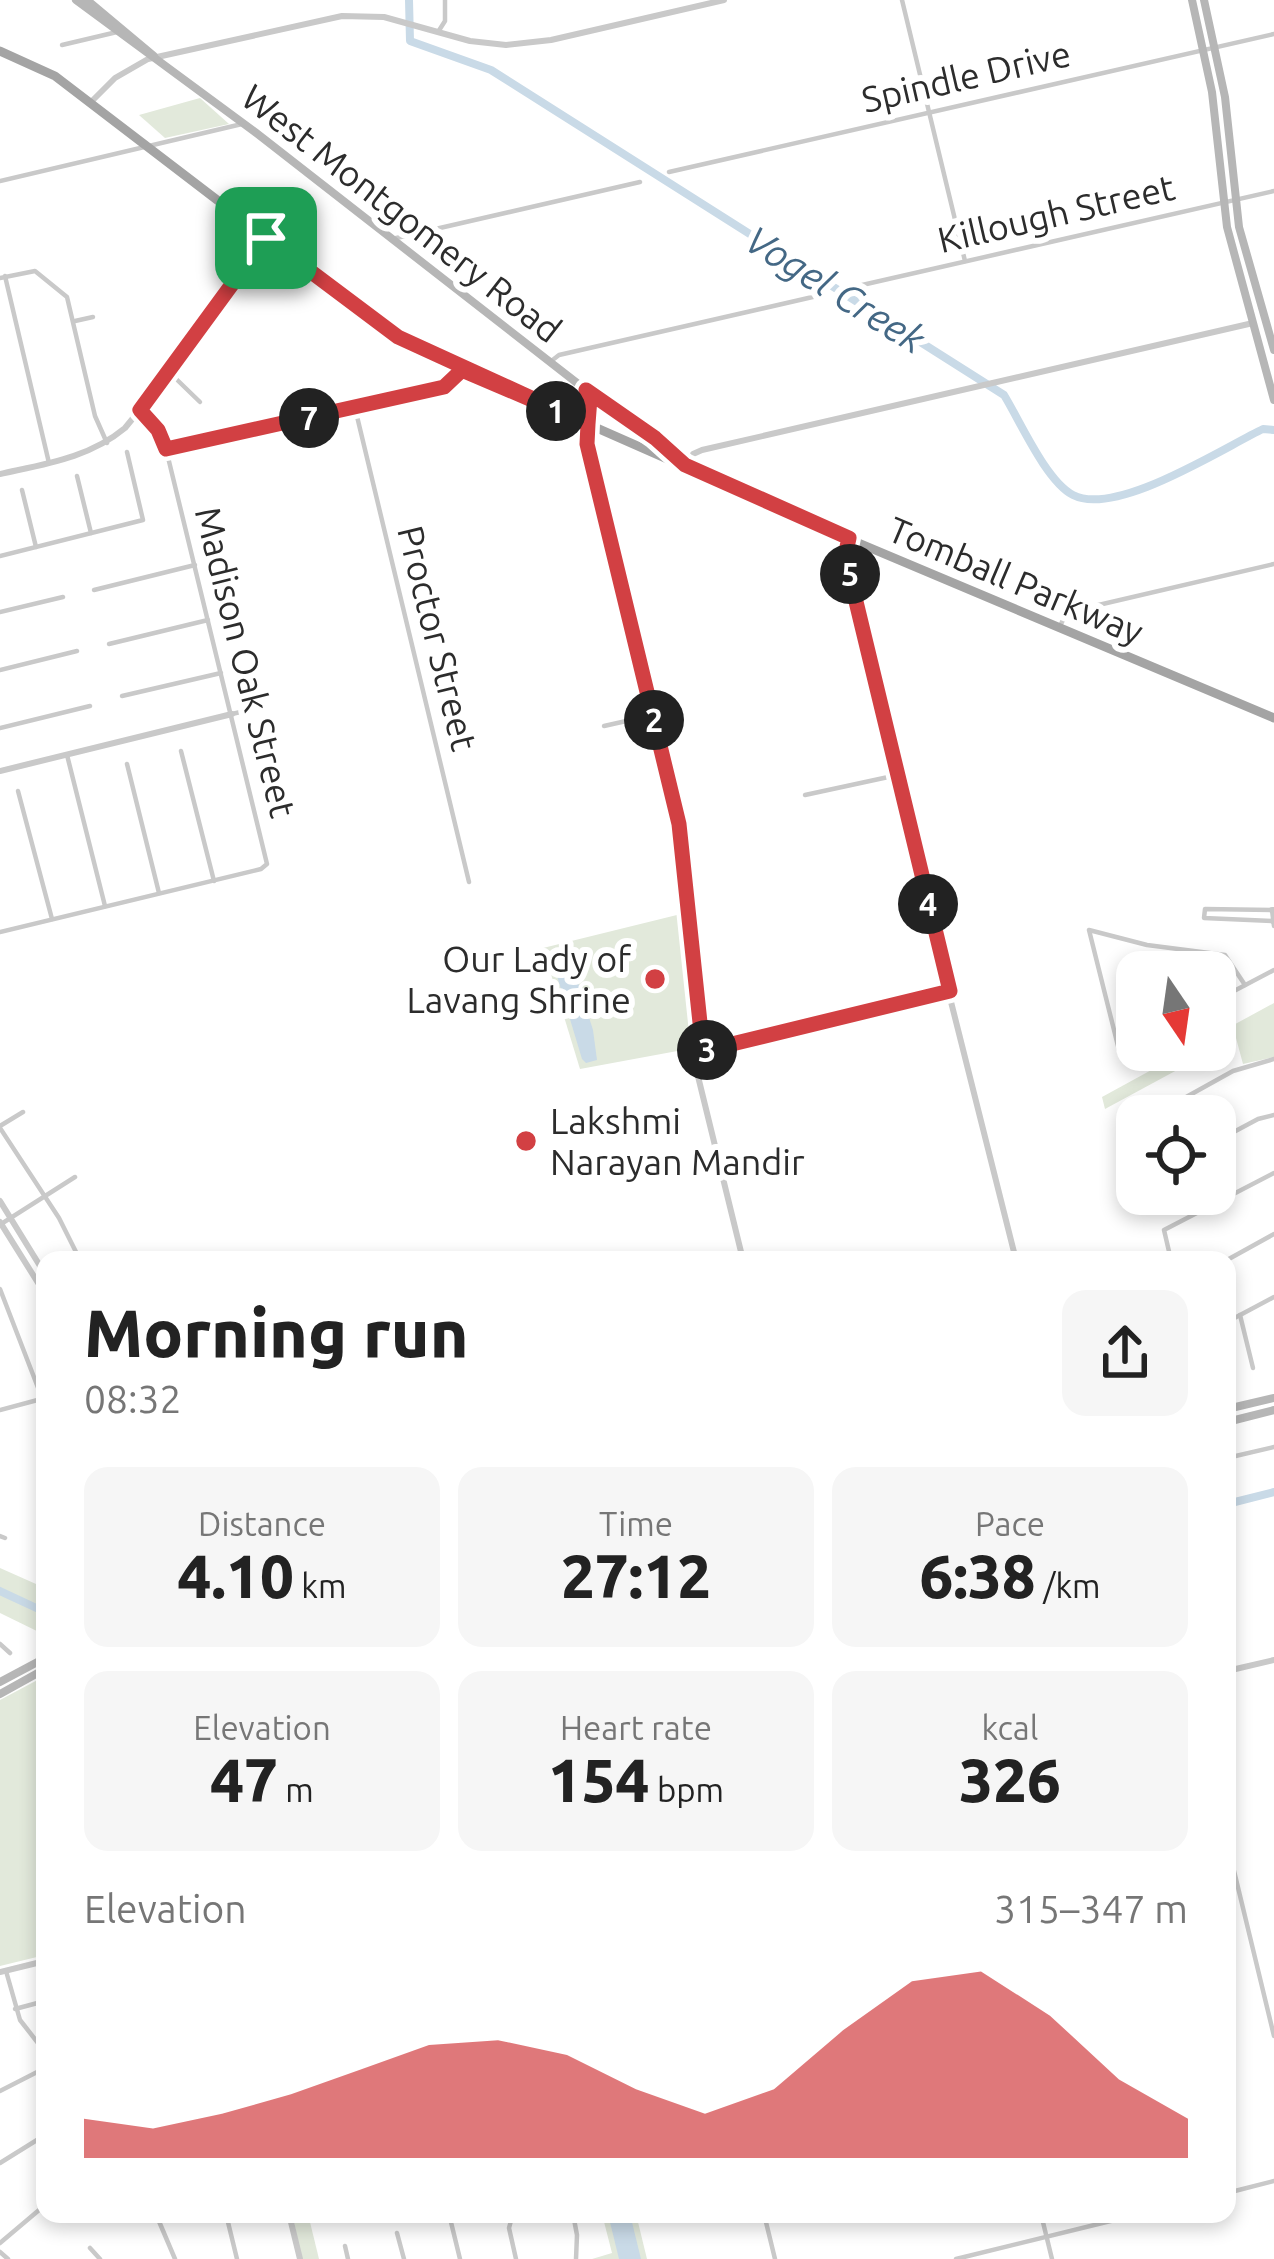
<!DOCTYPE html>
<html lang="en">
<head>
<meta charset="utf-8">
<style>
	:root { --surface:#fff; --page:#f6f6f6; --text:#222; --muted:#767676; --accent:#d24043 }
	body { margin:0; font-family:Ubuntu,sans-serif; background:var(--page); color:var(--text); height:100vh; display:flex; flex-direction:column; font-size:45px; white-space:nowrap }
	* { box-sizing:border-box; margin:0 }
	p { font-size:39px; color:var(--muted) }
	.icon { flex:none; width:66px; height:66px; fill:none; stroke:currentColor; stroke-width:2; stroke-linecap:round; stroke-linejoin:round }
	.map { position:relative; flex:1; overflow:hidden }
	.sheet { position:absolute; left:36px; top:1251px; width:1200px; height:972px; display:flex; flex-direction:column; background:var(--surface); border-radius:24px; box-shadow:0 6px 18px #0003 }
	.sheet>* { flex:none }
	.needle { width:78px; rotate:167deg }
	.tools { position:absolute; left:1116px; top:951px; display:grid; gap:24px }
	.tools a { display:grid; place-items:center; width:120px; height:120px; border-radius:24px; background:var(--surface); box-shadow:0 6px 18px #0003; font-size:60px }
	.pin { position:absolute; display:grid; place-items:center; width:102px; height:102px; color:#fff; margin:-51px; border-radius:24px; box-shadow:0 6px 18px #0006 }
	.km { position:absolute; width:60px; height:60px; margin:-30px; border-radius:50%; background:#222; color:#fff; font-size:33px; line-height:60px; text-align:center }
	.round { display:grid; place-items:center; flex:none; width:126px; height:126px; border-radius:24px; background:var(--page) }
	.headline { display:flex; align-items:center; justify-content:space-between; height:204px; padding:0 48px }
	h1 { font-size:66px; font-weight:800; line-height:90px }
	.metrics { display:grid; grid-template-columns:repeat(3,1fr); gap:18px; height:204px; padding:12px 48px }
	.metrics div { display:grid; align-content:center; border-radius:24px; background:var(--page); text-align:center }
	.metrics b { font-size:60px; font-weight:800 }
	.metrics small { font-size:33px; font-weight:400 }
	.metrics p { font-size:33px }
	.chart { height:336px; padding:24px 48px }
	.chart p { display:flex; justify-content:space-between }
	.chart svg { width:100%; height:216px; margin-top:12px; fill:var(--accent); opacity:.7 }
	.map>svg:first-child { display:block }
</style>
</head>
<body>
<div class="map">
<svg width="1274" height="2259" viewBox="0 0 1274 2259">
	<rect width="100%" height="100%" fill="#fff"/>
	<!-- green -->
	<g fill="#e2e9db">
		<polygon points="200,98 229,124 165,138 139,115"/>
		<polygon points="685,913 699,1047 580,1069 543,948"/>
		<polygon points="1274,1003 1274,1057 1243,1064 1236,1038 1215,1049 1215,1035"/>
		<polygon points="1188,1050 1214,1050 1105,1109 1102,1097"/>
		<polygon points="0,1568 45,1588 45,1635 0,1613"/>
		<polygon points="45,1676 45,1955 0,1966 0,1700"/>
		<polygon points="292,2214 308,2214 319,2259 302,2259"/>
		<polygon points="602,2214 636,2214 647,2259 592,2259 612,2253"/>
	</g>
	<!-- water -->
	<g fill="#c9dae7">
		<polygon points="567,948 593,1030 597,1060 586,1063 582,1059 551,956 554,949"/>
		<polygon points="608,2214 630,2214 641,2259 619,2259"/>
	</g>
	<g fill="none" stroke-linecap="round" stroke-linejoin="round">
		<!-- river -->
		<g stroke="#c9dae7" stroke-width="8">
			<path d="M409,0L410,41L491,70L1004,395C1020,421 1046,481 1073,495C1116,517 1221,449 1263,429L1274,430"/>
			<polyline points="1227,1504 1274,1492"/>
			<polyline points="0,1591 45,1612"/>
		</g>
		<!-- minor -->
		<g stroke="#c9c9c9" stroke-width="4.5">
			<polyline points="902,0 965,261"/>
			<polyline points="438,32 445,21 445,0"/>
			<polyline points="62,45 117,32"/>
			<polyline points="669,172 1274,34"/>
			<polyline points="0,181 242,124"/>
			<polyline points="392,239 640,182"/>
			<polyline points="5,276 49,463"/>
			<polyline points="0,278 35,271 67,297 95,416 107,443"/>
			<polyline points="849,288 1274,191"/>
			<polyline points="75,321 93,317"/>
			<polyline points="550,362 559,355 817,296"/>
			<polyline points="170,373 200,402"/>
			<polyline points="355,408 469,882"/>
			<polyline points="166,449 444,387 462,370"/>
			<polyline points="77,476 91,533"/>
			<polyline points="22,490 36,547"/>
			<polyline points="0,556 143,520 127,452"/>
			<polyline points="94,590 195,565"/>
			<polyline points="0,612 63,597"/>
			<polyline points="1059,628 1065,616 1077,610 1274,564"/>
			<polyline points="109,644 208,620"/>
			<polyline points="0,670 77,651"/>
			<polyline points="122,696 221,673"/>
			<polyline points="232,714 261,707"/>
			<polyline points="604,726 653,715"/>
			<polyline points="0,728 90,706"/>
			<polyline points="181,751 214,881"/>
			<polyline points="67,755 105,906"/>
			<polyline points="127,764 159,893"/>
			<polyline points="18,791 52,919"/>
			<polyline points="805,795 893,776"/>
			<polyline points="1272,921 1204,918 1205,909 1272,910 1274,926"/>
			<polyline points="0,932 261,869 267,864 166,449 158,429 140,411"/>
			<polyline points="1215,1001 1274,970"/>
			<polyline points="1137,1044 1120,1054 1089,930 1147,945 1225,955 1245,985"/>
			<polyline points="1152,1116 1233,1071 1274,1059"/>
			<polyline points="0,1126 23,1112"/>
			<polyline points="0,1128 59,1218 80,1260"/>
			<polyline points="1215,1142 1258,1119 1274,1115"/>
			<polyline points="1,1224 75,1177"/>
			<polyline points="1171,1260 1164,1230 1274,1173"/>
			<polyline points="1227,1260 1274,1234"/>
			<polyline points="0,1289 42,1398"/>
			<polyline points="1240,1315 1253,1368"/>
			<polyline points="1227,1322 1274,1297"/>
			<polyline points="0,1410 45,1398"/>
			<polyline points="1227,1458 1274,1447"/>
			<polyline points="0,1536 5,1538"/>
			<polyline points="0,1644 10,1653"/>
			<polyline points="1227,1842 1274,2036"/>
			<polyline points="6,1971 20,2020 45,2052"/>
			<polyline points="15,2009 45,2001"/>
			<polyline points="0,2091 45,2068"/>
			<polyline points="0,2163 45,2135"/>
			<polyline points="1227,2193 1274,2181"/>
			<polyline points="226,2214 237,2259"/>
			<polyline points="449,2214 460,2259"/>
			<polyline points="573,2214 577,2235 576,2259"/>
			<polyline points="764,2214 775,2259"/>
			<polyline points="1041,2214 1052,2259"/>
			<polyline points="158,2219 175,2259"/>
			<polyline points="397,2233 404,2259"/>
			<polyline points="0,2243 45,2205"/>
			<polyline points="345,2246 348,2259"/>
			<polyline points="90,2248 100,2259"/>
			<polyline points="0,2252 8,2259"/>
			<polyline points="516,2259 509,2228 512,2217 523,2214"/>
			<polyline points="956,2259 1131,2216"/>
		</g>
		<!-- tertiary -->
		<g stroke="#c9c9c9" stroke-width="6">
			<polyline points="91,102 115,78 148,59 342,16 384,17 470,41 506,45 551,40 724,0"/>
			<polyline points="202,327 267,238"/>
			<polyline points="588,425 589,449 679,824 703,1051"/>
			<polyline points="688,467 693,454 702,450 1253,323"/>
			<path d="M0,474C45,464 89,458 125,428L275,244"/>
			<polyline points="849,539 845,556 906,823 1016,1260"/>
			<polyline points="0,771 232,714"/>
			<polyline points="1272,910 1274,910"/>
			<polyline points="1273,921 1274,921"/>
			<polyline points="703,1051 949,991"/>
			<polyline points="703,1051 694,1060 743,1260"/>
			<polyline points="0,1201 45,1274"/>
			<polyline points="0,1222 45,1294"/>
			<polyline points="1227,1671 1274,1660"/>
			<polyline points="0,1972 45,1961"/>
			<polyline points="289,2214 300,2259"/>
		</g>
		<!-- secondary -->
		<g stroke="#b6b6b6" stroke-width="8">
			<polyline points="76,0 255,132 586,390 590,398 588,425"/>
			<polyline points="87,0 154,56"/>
			<polyline points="1192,0 1212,92 1227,227 1274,400"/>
			<polyline points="1204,0 1225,97 1239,227 1274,350"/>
			<polyline points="1227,1409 1274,1398"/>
			<polyline points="1227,1422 1274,1410"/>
			<polyline points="0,1682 45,1658"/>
			<polyline points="0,1694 45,1669"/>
		</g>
		<!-- primary -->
		<g stroke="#a4a4a4" stroke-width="9">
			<polyline points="0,51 55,76 353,304 422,351 849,539 1274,718"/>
			<polyline points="586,390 677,458"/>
		</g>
	</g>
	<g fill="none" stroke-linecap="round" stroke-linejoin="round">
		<!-- route casing -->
		<g stroke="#fff" stroke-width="24">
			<polyline id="route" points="266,238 398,337 588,424 587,444 679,824 703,1051 950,991 845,556 849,538 685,465 655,438 586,390 590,398 588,424 462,370 444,387 166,449 158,430 140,410 266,238"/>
		</g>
		<!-- route -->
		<use href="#route" stroke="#d24043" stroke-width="15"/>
	</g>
	<!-- markers -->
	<g fill="#d24043" stroke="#fff" stroke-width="4.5">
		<circle cx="655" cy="979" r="12"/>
		<circle cx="526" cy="1141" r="12"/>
	</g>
	<g text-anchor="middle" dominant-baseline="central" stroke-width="12" stroke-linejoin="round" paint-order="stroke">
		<!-- street labels -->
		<g font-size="36" fill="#2c2c2c" stroke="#fff">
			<text transform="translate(966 76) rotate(-13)">Spindle Drive</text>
			<text transform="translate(402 213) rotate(38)">West Montgomery Road</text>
			<text transform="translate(1056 213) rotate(-13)">Killough Street</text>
			<text transform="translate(1016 580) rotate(23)">Tomball Parkway</text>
			<text transform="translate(438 638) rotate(76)">Proctor Street</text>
			<text transform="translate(246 662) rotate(76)">Madison Oak Street</text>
		</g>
		<!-- poi labels -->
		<g font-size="36" fill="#2c2c2c" stroke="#fff" text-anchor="end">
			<text x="631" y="958">Our Lady of<tspan x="631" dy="41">Lavang Shrine</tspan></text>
			<text x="550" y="1120" text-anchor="start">Lakshmi<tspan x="550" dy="41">Narayan Mandir</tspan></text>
		</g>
		<!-- water labels -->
		<g font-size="39" font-style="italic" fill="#446885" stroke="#fff">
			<text transform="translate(836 289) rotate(32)">Vogel Creek</text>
		</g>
	</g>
</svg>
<div class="tools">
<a><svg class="needle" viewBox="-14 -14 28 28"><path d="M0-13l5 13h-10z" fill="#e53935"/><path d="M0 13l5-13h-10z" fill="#767676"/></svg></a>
<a><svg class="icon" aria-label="locate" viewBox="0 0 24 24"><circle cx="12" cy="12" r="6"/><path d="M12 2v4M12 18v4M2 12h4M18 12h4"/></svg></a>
</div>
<div class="pin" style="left:266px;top:238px;background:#1e9e55"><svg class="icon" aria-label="arrive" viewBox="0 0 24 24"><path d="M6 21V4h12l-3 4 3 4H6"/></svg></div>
<b class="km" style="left:556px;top:411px">1</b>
<b class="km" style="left:654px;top:720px">2</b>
<b class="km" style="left:707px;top:1050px">3</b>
<b class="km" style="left:928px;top:904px">4</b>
<b class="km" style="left:850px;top:574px">5</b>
<b class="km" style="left:309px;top:418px">7</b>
<section class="sheet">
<div class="headline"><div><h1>Morning run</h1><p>08:32</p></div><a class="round"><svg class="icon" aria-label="share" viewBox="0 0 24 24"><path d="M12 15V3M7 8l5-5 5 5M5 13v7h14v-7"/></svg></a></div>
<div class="metrics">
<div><p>Distance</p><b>4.10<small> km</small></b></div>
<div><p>Time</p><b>27:12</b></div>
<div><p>Pace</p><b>6:38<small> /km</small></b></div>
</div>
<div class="metrics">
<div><p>Elevation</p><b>47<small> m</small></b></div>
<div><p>Heart rate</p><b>154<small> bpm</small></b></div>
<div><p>kcal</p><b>326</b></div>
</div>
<div class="chart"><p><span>Elevation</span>315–347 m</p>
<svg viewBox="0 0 160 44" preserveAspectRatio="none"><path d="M0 44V36L10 38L20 35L30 31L40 26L50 21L60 20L70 23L80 30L90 35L100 30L110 18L120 8L130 6L140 15L150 28L160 36V44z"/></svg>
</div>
</section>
</div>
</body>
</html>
